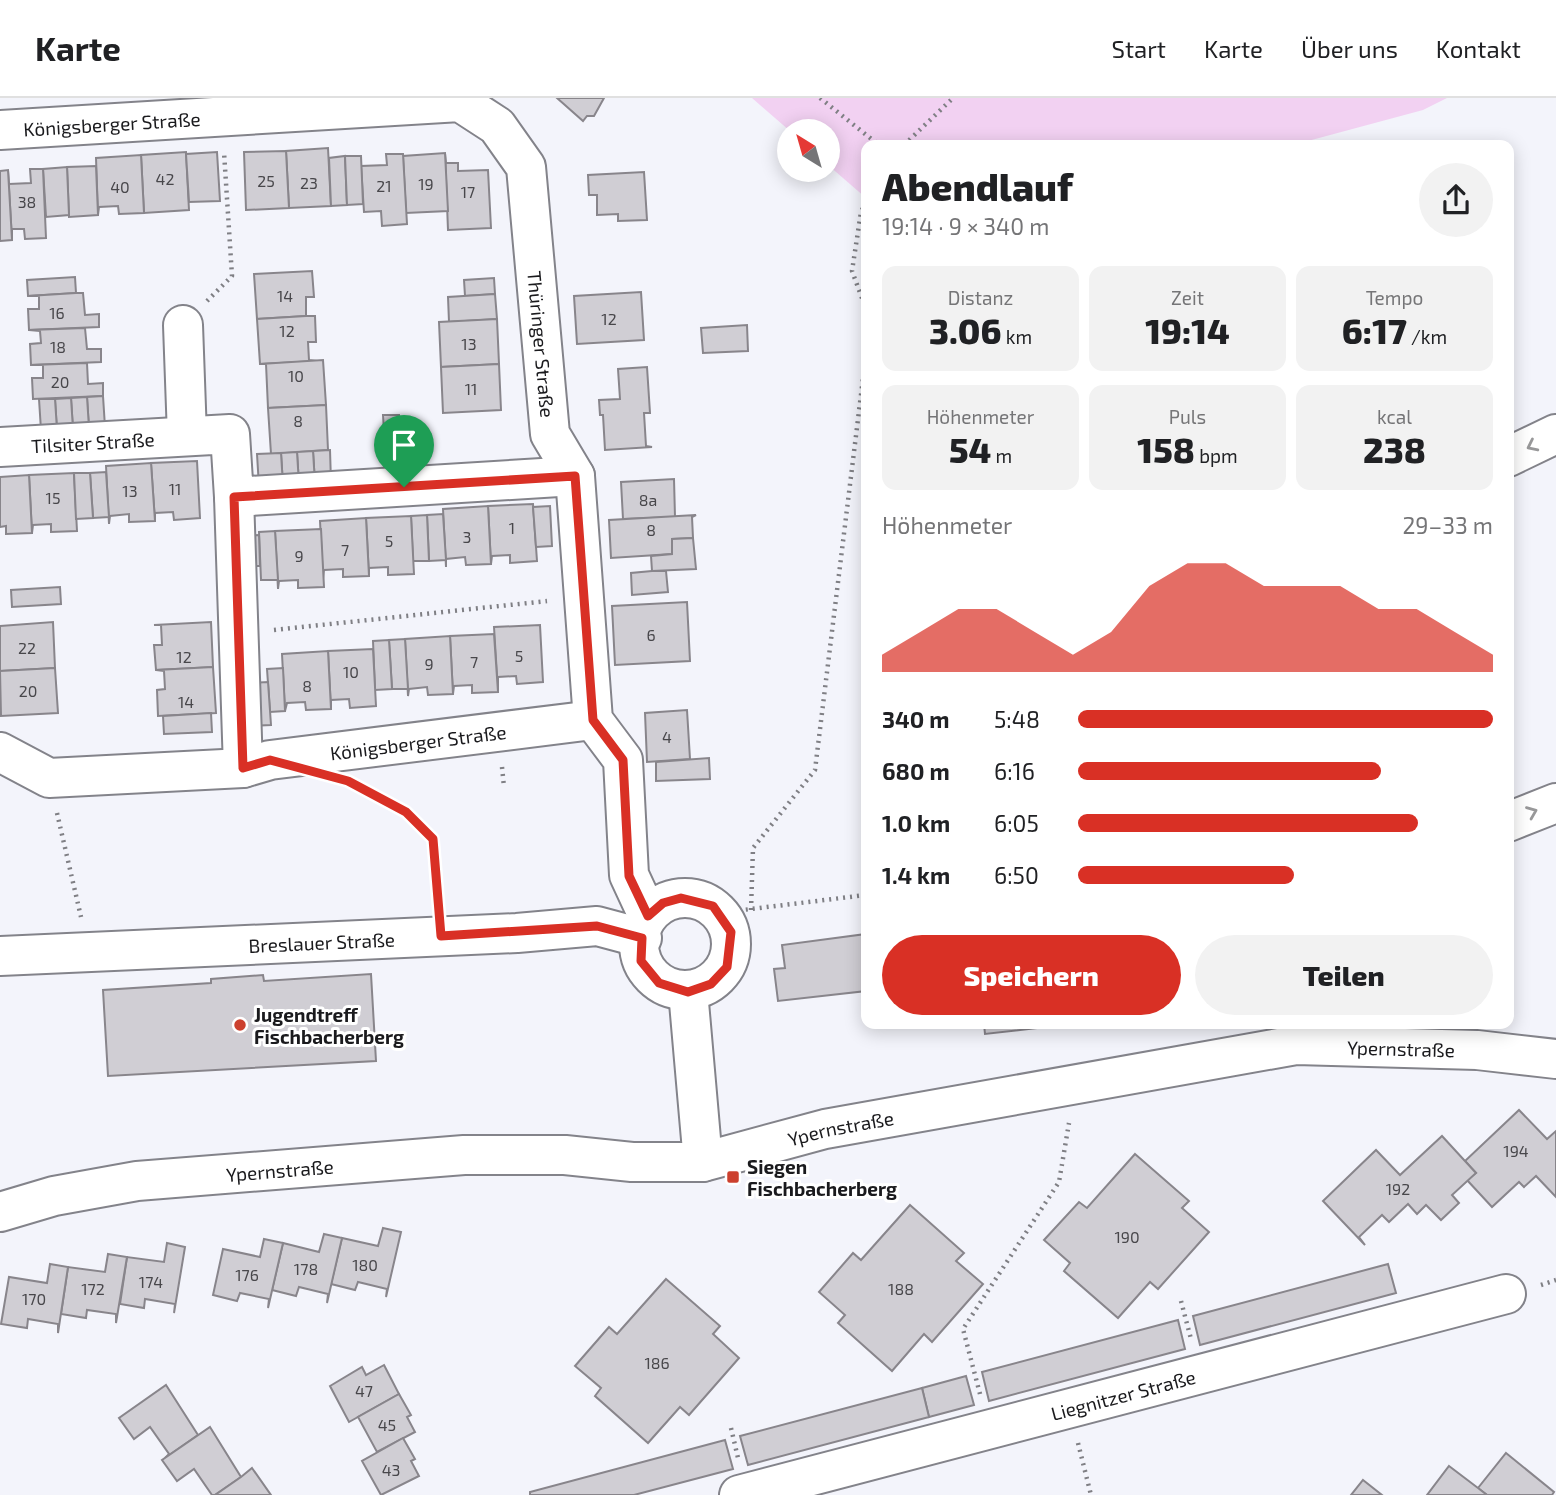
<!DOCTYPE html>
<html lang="de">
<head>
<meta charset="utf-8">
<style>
	:root { --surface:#fff; --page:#f2f2f2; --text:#202124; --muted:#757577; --line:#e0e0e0; --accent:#d93025 }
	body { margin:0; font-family:"Exo 2",sans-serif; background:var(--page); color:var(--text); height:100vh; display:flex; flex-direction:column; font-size:26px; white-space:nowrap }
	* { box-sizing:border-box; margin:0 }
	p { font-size:23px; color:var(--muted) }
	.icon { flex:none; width:38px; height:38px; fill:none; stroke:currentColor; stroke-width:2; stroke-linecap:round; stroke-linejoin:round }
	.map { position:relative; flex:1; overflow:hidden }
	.drawer { position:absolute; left:861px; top:42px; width:653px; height:889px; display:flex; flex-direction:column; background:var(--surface); border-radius:14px; box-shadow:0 4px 18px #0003 }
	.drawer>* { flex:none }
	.needle { width:46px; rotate:323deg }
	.controls { position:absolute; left:777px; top:21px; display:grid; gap:14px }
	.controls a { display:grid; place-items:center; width:63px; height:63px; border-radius:50%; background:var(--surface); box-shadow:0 4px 18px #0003; font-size:35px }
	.pin { position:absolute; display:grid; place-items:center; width:60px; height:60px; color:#fff; margin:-72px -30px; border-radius:50% 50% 50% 0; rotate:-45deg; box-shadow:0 0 7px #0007 }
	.pin .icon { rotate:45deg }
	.round { display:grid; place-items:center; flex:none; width:74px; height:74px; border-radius:37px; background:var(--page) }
	.summary { display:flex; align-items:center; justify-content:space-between; height:119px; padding:0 21px }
	h1 { font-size:38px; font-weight:800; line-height:52px }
	.figures { display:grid; grid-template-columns:repeat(3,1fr); gap:10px; height:119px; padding:7px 21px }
	.figures div { display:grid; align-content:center; border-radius:14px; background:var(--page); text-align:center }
	.figures b { font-size:35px; font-weight:800 }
	.figures small { font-size:19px; font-weight:400 }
	.figures p { font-size:19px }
	.chart { height:196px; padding:14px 21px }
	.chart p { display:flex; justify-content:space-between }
	.chart svg { width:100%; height:126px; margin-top:7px; fill:var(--accent); opacity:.7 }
	.action { display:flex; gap:14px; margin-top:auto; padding:14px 21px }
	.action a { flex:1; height:80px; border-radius:42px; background:var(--accent); color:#fff; font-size:28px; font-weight:800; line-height:80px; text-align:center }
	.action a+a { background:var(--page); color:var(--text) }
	ul { padding:0 21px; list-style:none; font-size:23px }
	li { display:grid; grid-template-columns:112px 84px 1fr; align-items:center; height:52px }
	li i { height:18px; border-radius:9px; background:var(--accent) }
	header { display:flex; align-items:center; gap:42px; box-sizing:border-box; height:98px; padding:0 35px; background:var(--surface); border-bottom:2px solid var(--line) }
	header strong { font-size:33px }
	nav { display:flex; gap:38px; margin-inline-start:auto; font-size:24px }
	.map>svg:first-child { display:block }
</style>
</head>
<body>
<header>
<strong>Karte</strong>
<nav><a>Start</a><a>Karte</a><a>Über uns</a><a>Kontakt</a></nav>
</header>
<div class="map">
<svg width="1556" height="1397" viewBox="0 0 1556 1397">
	<rect width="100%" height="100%" fill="#f3f4fb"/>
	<!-- green -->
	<polygon fill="#f2d1f2" points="752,0 1447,0 1423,12 1293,47 866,47 866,100 828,67 828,33 790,33"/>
	<!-- building -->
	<g fill="#d0ced4" stroke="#88858b" stroke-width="2">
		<polygon points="557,0 604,0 594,18 587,18 583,23"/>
		<polygon points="328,50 331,108 289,110 286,53"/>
		<polygon points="286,53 289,110 246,112 244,54"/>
		<polygon points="186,54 189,112 144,115 141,57"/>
		<polygon points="217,54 220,103 189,104 186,56"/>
		<polygon points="445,55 446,65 458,65 458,73 488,72 491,130 448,132"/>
		<polygon points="445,55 448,113 406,115 403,58"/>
		<polygon points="386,56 403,56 407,126 382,128 381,113 364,114 361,68 387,67"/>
		<polygon points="141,57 144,115 119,116 118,108 99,109 98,117 96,60"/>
		<polygon points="345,58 347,107 331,108 329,60"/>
		<polygon points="345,58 361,58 363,106 347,107"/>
		<polygon points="96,68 98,117 69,119 67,69"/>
		<polygon points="67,69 69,117 46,119 43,71"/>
		<polygon points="30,71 43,71 46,140 25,141 24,131 12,131 12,142 8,72 9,86 31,85"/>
		<polygon points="8,72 12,142 0,143 0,73"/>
		<polygon points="644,74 647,122 618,123 618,116 597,117 597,97 589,97 588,77"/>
		<polygon points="312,173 314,199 306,199 306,218 257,221 254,176"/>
		<polygon points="75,179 76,195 28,198 27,182"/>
		<polygon points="494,180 495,196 465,198 464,182"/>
		<polygon points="641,194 644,242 577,246 574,198"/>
		<polygon points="76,195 83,195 85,217 99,216 99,229 29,232 28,211 39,211 39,198 28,198"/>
		<polygon points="495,196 497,221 449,224 448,199"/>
		<polygon points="306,218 315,218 316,244 308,244 309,262 317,263 260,266 257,221"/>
		<polygon points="497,221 499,266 441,269 439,224"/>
		<polygon points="747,227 748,253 703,255 701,230"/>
		<polygon points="85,230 87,251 101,251 101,264 31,267 30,246 41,245 40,233 29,232"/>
		<polygon points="323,262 326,307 268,310 266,266 260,266"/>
		<polygon points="87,265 88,286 103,285 103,298 33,301 32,280 43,280 43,267 31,267"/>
		<polygon points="499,266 501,312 443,315 441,269"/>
		<polygon points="647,269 650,315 644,315 646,348 652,349 605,352 603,317 600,317 599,302 620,301 618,271"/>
		<polygon points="103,298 105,329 89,330 87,299"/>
		<polygon points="87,299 89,330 73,331 71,300"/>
		<polygon points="71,300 73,331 57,332 55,301"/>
		<polygon points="39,301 55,301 57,332 41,332"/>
		<polygon points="326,307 328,352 271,356 268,310"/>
		<polygon points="383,317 399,317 402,365 386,366"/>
		<polygon points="330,352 331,384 315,385 313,353"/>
		<polygon points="313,353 315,385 299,386 297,354"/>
		<polygon points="297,354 299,386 283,387 281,355"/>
		<polygon points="281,355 283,387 259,389 257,356"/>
		<polygon points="197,363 200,420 174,422 173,414 155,415 155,423 151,365"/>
		<polygon points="151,365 155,423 129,424 129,416 110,418 109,426 106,368"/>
		<polygon points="106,374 109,419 93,420 90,375"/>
		<polygon points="74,375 77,433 51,434 51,426 33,427 32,435 29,377"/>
		<polygon points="74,375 90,375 93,420 76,421"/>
		<polygon points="29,377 32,435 6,436 6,428 0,429 0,379"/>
		<polygon points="674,381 675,419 623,421 621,384"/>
		<polygon points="533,406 537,463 510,465 510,457 492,458 491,466 488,408"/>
		<polygon points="488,408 491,466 466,467 465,459 446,461 446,469 443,411"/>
		<polygon points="550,408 552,448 536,449 533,409"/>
		<polygon points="443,416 446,462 429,463 427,417"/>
		<polygon points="427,417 429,463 413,463 411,418"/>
		<polygon points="696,417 692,419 693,440 672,441 672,456 611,460 609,422"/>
		<polygon points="411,418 414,476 388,477 388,469 369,470 369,478 366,420"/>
		<polygon points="366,420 369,478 343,479 343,471 324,472 323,481 320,423"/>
		<polygon points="321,431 324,489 298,490 298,482 279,483 278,491 275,433"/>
		<polygon points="275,433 278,482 261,482 259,434"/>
		<polygon points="259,437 260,468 244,468 243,438"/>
		<polygon points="693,440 696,471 652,473 651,458 672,456 672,441"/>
		<polygon points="652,473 666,473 668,494 632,497 631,475"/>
		<polygon points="60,489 61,506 12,509 11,492"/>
		<polygon points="687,504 690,563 615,567 612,508"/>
		<polygon points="53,524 55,570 0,573 0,528"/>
		<polygon points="211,524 213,569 156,572 154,547 162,547 161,527 154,527"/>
		<polygon points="540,527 543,584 517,586 516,578 498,579 498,594 494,529"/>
		<polygon points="494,536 498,594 472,595 472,587 454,588 453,596 450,538"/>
		<polygon points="450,538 453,596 428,597 427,589 409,591 408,598 405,541"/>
		<polygon points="405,541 408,591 392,591 389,542"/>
		<polygon points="389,542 392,591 375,592 373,543"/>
		<polygon points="373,551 376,608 350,610 349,601 331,602 331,611 328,553"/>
		<polygon points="328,553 331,611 306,612 305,604 287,605 285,613 282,556"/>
		<polygon points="213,569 216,615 158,618 157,592 165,591 164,573 156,572"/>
		<polygon points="55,570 58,615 1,618 0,573"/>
		<polygon points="283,570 285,613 270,614 267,571"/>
		<polygon points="268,584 271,627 249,628 247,585"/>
		<polygon points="687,612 690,661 647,664 645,615"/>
		<polygon points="211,615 212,634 164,636 163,618"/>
		<polygon points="709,660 710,681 656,683 656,664"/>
		<polygon points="866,836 866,893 778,903 774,871 785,870 782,847"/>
		<polygon points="371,876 376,963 108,978 103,892 211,885 211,881 263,877 264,883"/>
		<polygon points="984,926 1071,926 985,936"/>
		<polygon points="1519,1012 1547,1041 1556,1033 1556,1099 1536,1078 1524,1089 1519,1084 1492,1109 1467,1082 1476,1075 1465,1063"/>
		<polygon points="1442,1038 1476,1075 1452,1097 1459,1105 1441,1122 1426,1107 1417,1116 1408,1106 1389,1124 1382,1117 1359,1139 1365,1147 1323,1103 1376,1052 1400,1077"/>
		<polygon points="1135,1056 1189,1103 1182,1110 1209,1134 1158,1191 1150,1184 1118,1220 1064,1173 1070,1165 1044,1142 1079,1104 1087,1110"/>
		<polygon points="910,1107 964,1155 956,1163 983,1186 932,1244 924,1236 892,1273 838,1225 845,1217 819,1194 853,1155 861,1162"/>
		<polygon points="383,1130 401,1134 386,1199 387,1191 358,1184 355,1192 331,1186 342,1140 378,1148"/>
		<polygon points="324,1136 342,1140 327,1205 328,1196 299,1189 296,1198 272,1192 283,1145 319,1154"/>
		<polygon points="264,1141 283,1145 268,1210 269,1201 240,1195 237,1203 213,1197 223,1151 260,1159"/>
		<polygon points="167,1145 185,1149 174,1215 175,1206 145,1201 144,1210 120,1206 127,1159 164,1164"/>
		<polygon points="108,1156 127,1159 116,1225 116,1216 87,1212 86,1220 61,1216 68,1169 105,1174"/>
		<polygon points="50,1166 68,1169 58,1235 58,1226 28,1221 27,1230 1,1226 9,1179 47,1185"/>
		<polygon points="1388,1166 1396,1195 1200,1247 1193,1218"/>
		<polygon points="666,1181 720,1228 713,1236 739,1260 689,1317 680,1309 648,1345 595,1298 601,1290 575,1268 609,1229 617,1236"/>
		<polygon points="1178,1222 1185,1251 989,1303 982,1274"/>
		<polygon points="384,1267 399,1296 349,1324 330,1288 362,1269 366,1277"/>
		<polygon points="966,1278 974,1307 929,1319 922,1290"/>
		<polygon points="166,1287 198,1337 165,1360 169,1356 150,1329 134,1341 119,1320"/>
		<polygon points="922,1290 929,1319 748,1367 740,1338"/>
		<polygon points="399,1296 411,1317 407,1319 415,1334 377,1354 358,1319"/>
		<polygon points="210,1329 241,1379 215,1397 212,1397 194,1371 177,1383 162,1362"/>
		<polygon points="403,1340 415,1361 411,1363 419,1378 381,1397 362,1363"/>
		<polygon points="725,1342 733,1371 634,1397 530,1397 530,1394"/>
		<polygon points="1506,1355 1554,1394 1552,1397 1487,1397 1478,1390"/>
		<polygon points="1449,1368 1478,1390 1487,1397 1427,1397"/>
		<polygon points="252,1370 271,1397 215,1397 241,1379"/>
		<polygon points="1363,1382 1382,1397 1351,1397"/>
	</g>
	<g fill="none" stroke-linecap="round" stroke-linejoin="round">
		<!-- minor casing -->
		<g stroke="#83838a" stroke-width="42">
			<g id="minor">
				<path id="s1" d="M0,32L460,4L497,28L526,69L550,336L575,378L593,622L623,662L629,777L648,818"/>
				<polyline points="183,227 187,338"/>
				<path id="s2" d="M0,349L230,336L234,399L575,378"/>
				<polyline points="1508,359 1556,336"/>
				<polyline points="234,399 243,670"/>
				<path id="s3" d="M0,654L49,680L243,670L270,662L593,622"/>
				<polyline points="1508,724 1556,705"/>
				<circle cx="685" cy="846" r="46"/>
				<path id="s4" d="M0,858L517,835L597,828L642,840"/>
				<polyline points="688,893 703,1064"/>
				<path id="s5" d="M0,1114L54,1098L137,1083L464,1057H565L632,1064H703L825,1031L1296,947L1477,952L1556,961"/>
				<path id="s6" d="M739,1397L1506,1196"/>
			</g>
		</g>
		<!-- path -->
		<g stroke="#7f7f84" stroke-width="4.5" stroke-dasharray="2 5" stroke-linecap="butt">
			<polyline points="820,0 879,47"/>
			<polyline points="904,47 953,0"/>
			<polyline points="866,104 861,114 852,173 866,211"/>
			<polyline points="207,203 232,178 224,54"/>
			<polyline points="274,532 547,503"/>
			<polyline points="502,669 504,689"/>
			<polyline points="360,689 406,714 433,741 438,802"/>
			<polyline points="57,715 81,819"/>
			<polyline points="751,812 753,750 815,672 866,256"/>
			<polyline points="718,815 866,797"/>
			<polyline points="1541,1187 1556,1182"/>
			<polyline points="1181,1203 1191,1241"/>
			<polyline points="980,1296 963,1231 1059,1084 1069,1025"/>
			<polyline points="731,1330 738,1360"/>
			<polyline points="1078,1345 1091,1397"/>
		</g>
		<!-- minor -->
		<use href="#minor" stroke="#fff" stroke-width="38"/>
	</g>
	<!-- one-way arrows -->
	<defs><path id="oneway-chevron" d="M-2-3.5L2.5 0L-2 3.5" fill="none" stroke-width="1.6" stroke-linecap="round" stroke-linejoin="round" transform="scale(1.75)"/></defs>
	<g stroke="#989899">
		<use href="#oneway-chevron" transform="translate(1532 348) rotate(154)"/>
		<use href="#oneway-chevron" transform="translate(1532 714) rotate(-22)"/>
	</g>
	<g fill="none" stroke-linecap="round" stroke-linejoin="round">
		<!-- route casing -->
		<g stroke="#fff" stroke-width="14">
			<polygon id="route" points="575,378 593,622 623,662 629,778 648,818 663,805 681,800 713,808 731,834 727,869 711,886 688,894 659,885 641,863 642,840 597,828 441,838 433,741 406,714 348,683 270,662 243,670 234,399"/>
		</g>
		<!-- route -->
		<use href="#route" stroke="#d93025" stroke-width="9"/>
	</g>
	<!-- markers -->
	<g fill="#cc402e" stroke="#fff" stroke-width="2.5">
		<circle cx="240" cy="927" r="7"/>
		<rect x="726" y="1072" width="14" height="14" rx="3.5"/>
	</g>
	<g text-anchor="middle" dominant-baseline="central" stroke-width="6" stroke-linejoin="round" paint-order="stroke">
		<!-- number labels -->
		<g font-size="16" fill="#48474b">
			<text x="165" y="80">42</text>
			<text x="266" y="82">25</text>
			<text x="309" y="84">23</text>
			<text x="426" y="85">19</text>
			<text x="384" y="87">21</text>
			<text x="120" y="88">40</text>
			<text x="468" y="93">17</text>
			<text x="27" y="103">38</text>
			<text x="285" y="197">14</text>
			<text x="57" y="214">16</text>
			<text x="609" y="220">12</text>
			<text x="287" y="232">12</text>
			<text x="469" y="245">13</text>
			<text x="58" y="248">18</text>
			<text x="296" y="277">10</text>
			<text x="60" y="283">20</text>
			<text x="471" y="290">11</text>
			<text x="298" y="322">8</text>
			<text x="175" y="390">11</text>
			<text x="130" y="392">13</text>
			<text x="53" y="399">15</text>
			<text x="648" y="401">8a</text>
			<text x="512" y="429">1</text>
			<text x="651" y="431">8</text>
			<text x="467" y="438">3</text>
			<text x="389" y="442">5</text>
			<text x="345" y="451">7</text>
			<text x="299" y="457">9</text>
			<text x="651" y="536">6</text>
			<text x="27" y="549">22</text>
			<text x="519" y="557">5</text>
			<text x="184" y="558">12</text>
			<text x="474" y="563">7</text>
			<text x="429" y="565">9</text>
			<text x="351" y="573">10</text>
			<text x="307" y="587">8</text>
			<text x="28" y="592">20</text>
			<text x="186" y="603">14</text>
			<text x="667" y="638">4</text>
			<text x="1516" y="1052">194</text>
			<text x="1398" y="1090">192</text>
			<text x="1127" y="1138">190</text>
			<text x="365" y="1166">180</text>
			<text x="306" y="1170">178</text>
			<text x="247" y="1176">176</text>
			<text x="151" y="1183">174</text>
			<text x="93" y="1190">172</text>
			<text x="901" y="1190">188</text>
			<text x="34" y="1200">170</text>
			<text x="657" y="1264">186</text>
			<text x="364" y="1292">47</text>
			<text x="387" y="1326">45</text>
			<text x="391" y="1371">43</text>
		</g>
		<!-- street labels -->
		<g font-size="19" fill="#1a1a1d" stroke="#fff">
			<text stroke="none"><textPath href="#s1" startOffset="112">Königsberger Straße</textPath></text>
			<text stroke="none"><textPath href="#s1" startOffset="733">Thüringer Straße</textPath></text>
			<text stroke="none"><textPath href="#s2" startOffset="93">Tilsiter Straße</textPath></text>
			<text stroke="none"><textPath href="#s3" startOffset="427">Königsberger Straße</textPath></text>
			<text stroke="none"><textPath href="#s4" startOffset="322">Breslauer Straße</textPath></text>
			<text stroke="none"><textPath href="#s5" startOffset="1418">Ypernstraße</textPath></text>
			<text stroke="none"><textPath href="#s5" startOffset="850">Ypernstraße</textPath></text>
			<text stroke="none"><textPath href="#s5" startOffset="284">Ypernstraße</textPath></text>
			<text stroke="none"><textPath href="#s6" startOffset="397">Liegnitzer Straße</textPath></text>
		</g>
		<!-- poi labels -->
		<g font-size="19" font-weight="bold" fill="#1a1a1d" stroke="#fff" text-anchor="start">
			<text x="254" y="916">Jugendtreff<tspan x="254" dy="22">Fischbacherberg</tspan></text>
			<text x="747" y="1068">Siegen<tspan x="747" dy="22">Fischbacherberg</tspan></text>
		</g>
	</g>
</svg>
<div class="controls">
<a><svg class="needle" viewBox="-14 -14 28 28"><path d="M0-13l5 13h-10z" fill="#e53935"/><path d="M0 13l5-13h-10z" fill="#757577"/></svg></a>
</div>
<div class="pin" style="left:404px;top:389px;background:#1e9e55"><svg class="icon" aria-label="arrive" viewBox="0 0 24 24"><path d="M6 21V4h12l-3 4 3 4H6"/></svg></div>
<section class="drawer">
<div class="summary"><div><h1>Abendlauf</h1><p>19:14 · 9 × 340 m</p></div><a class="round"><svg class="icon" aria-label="share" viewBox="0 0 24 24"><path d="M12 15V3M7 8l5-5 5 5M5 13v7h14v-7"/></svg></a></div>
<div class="figures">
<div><p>Distanz</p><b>3.06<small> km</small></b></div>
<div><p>Zeit</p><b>19:14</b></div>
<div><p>Tempo</p><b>6:17<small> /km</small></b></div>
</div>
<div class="figures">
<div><p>Höhenmeter</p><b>54<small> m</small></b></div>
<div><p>Puls</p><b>158<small> bpm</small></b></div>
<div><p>kcal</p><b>238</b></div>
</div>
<div class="chart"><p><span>Höhenmeter</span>29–33 m</p>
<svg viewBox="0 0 160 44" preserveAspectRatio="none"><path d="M0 44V38L10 30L20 22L30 22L40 30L50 38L60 30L70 14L80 6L90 6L100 14L110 14L120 14L130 22L140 22L150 30L160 38V44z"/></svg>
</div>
<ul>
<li><b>340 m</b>5:48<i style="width:100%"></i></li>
<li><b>680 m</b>6:16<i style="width:73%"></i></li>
<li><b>1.0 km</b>6:05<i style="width:82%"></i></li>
<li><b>1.4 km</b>6:50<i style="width:52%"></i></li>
</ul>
<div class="action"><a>Speichern</a><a>Teilen</a></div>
</section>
</div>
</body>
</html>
